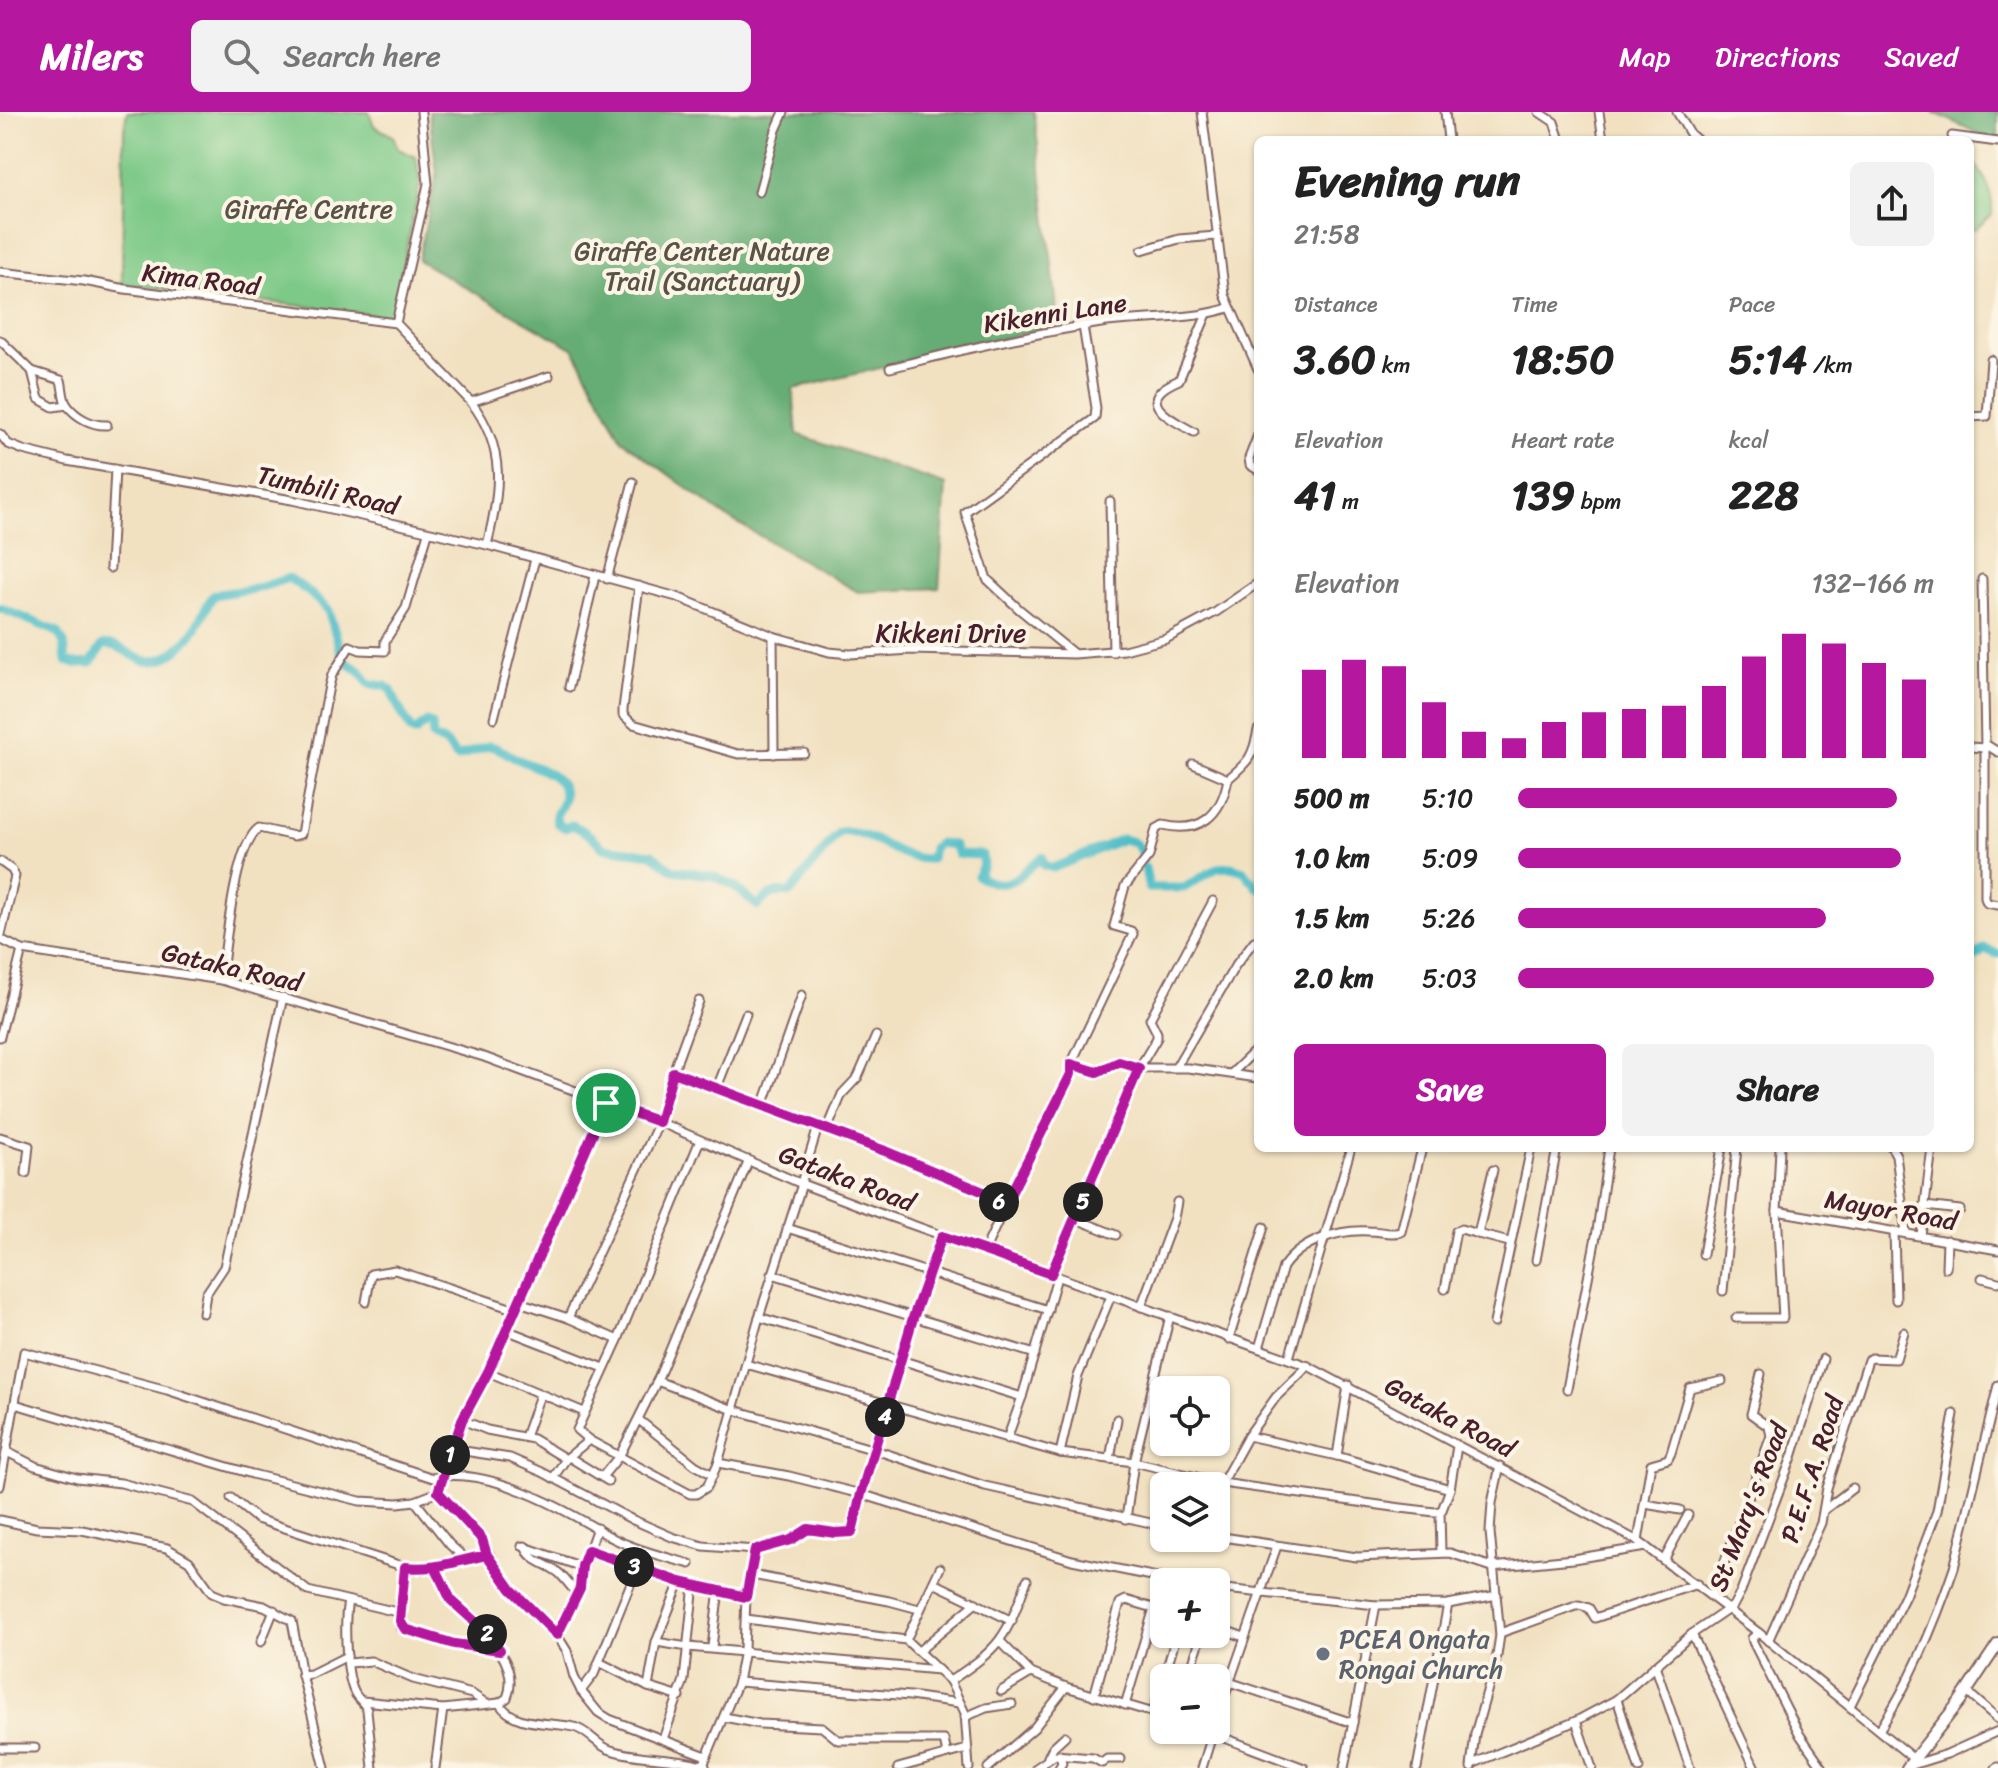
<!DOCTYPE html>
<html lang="en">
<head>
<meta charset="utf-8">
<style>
	:root { --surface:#fff; --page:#f2f2f2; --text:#222; --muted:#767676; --accent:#b5179e }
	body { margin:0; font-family:Sriracha,sans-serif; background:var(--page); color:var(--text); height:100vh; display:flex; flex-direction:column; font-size:30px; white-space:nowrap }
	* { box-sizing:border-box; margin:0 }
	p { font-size:26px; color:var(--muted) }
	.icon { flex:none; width:44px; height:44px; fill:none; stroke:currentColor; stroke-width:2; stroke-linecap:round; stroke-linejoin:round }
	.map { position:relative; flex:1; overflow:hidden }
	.details { position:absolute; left:1254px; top:24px; width:720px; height:1016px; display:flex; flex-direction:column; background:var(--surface); border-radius:12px; box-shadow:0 2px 6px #0004 }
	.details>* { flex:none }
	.buttons { position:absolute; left:1150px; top:1264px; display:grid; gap:16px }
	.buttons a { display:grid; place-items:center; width:80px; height:80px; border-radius:12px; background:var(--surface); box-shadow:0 2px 6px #0004; font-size:40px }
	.pin { position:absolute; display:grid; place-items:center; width:68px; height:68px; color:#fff; margin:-34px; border:4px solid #fff; border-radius:50%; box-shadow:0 2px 8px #0007 }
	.km { position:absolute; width:40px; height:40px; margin:-20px; border-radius:50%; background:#222; color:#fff; font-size:22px; line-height:40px; text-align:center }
	.round { display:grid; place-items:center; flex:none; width:84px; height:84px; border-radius:12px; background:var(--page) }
	.headline { display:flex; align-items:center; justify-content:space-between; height:136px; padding:0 40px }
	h1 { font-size:44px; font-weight:700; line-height:60px }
	.figures { display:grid; grid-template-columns:repeat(3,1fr); gap:12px; height:136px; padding:8px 40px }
	.figures div { display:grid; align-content:center }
	.figures b { font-size:40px; font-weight:700 }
	.figures small { font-size:22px; font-weight:400 }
	.figures p { font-size:22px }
	.chart { height:224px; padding:16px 40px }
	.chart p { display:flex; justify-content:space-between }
	.chart svg { width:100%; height:144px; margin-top:8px; stroke:var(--accent); stroke-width:6 }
	.action { display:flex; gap:16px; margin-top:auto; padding:16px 40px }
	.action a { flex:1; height:92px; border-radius:12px; background:var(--accent); color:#fff; font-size:32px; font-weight:700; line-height:92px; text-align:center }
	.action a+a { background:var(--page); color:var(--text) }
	ul { padding:0 40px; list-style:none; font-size:26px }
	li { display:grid; grid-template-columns:128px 96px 1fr; align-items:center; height:60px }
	li i { height:20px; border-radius:10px; background:var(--accent) }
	header { display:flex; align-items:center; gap:48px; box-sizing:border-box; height:112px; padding:0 40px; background:var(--accent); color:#fff }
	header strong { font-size:38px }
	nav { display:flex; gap:44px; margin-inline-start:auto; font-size:28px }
	.search { width:560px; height:72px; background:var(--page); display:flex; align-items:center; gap:20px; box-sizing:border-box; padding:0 28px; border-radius:12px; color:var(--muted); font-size:30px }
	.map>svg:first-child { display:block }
</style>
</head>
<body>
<header>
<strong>Milers</strong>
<div class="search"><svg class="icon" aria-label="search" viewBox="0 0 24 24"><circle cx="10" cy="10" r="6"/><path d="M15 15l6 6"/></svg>Search here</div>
<nav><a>Map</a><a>Directions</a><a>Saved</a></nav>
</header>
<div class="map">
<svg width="1998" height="1656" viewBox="0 0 1998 1656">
	<rect width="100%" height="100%" fill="#fcf5e5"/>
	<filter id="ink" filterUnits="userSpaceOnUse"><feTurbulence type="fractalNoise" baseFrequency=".0125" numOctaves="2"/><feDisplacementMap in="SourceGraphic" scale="16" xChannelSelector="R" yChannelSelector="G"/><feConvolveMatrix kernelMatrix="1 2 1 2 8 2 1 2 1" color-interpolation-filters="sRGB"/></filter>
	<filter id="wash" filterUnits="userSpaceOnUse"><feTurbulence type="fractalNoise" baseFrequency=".006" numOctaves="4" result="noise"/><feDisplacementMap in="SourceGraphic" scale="32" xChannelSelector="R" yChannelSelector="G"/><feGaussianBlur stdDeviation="1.8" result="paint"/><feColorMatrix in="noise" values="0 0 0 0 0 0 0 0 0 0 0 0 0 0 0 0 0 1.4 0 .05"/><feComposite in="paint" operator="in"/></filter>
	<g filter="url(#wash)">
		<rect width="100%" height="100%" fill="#f1e1c1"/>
		<!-- green -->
		<g fill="#7dc987" stroke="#647459" stroke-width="2">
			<polygon points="127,0 369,0 374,14 393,24 398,37 416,45 420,71 392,205 122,172 124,18"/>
			<path d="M1970,48C1986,62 1993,82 1992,103L1976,117L1970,118Z"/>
		</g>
		<!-- forest -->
		<g fill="#66ad74" stroke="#586650" stroke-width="2">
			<polygon points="429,0 1034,0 1059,213 793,277 797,322 946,373 939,476 858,480 725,404 622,328 574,237 418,148 437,62"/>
			<polygon points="1933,0 1998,0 1998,31"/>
		</g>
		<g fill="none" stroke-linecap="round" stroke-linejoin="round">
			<!-- river -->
			<g stroke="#50bec8" stroke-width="9">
				<path d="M0,496L58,520L64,531L66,549L76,552L91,551L103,533C118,531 125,540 138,546C164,559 192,527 202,505C206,497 208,490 214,483C229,480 243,479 258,476C268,473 279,469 289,466L310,481L328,498L344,549L360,559L369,572L385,574L391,578C396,593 404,604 411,618L415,620L427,610L432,613L433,625L446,631L457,645L488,634L494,635C503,638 509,643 517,647C542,658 581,668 556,703L557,711L565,716L572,713C583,718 596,727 603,736L652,742L673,758L711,763L733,773L758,794C767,783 776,778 790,781L839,720C872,717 898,749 931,747L933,736L939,731L954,733L958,742L982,743L983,753L978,764C1009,783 1019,762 1042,745L1043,753L1053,756L1123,727C1137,730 1139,733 1143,747"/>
				<polyline points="1145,756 1149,776 1184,776 1217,756 1231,755 1244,759 1258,776"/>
				<polyline points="1970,849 1985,837 1998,842"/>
			</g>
		</g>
	</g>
	<g filter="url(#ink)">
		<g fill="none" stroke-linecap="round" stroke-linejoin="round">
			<!-- minor casing -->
			<g stroke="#846360" stroke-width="11">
				<g id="minor">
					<polyline points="1202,0 1225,183 1258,257"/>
					<polyline points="1445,0 1448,28"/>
					<polyline points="1539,0 1554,10 1560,28"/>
					<polyline points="1599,0 1603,28"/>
					<polyline points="1677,0 1690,22 1697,28"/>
					<polyline points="1952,24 1998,30"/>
					<polyline points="759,80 776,18 784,0"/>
					<polyline points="1142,138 1179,127 1216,124"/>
					<polyline points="0,160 84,169 125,177 396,211"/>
					<path d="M396,211L471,290C507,337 500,381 487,433"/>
					<polyline points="396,211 428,72 421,0"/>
					<path d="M0,228L32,259L61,268C63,275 63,288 67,293C76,305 92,314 107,313"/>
					<path d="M890,256C960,238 1029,222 1101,211C1143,205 1188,209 1229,196"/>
					<polyline points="32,259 39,287 53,295 67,293"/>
					<polyline points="471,290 549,264"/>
					<polyline points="1970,305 1987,304 1991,248"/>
					<path d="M1194,320C1168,306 1132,288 1179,268L1207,202"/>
					<polyline points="0,322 8,332 23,338 67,349 292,388 487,433 677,485 773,524 829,540 850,542 911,538 1074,542 1124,538 1166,527 1216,500 1258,471"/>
					<polyline points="1258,323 1249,346 1250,353 1258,358"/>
					<polyline points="1110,389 1113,540"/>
					<polyline points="110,456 115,357"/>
					<polyline points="607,467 633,370"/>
					<polyline points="639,474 623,597 623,603 633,612 738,642 804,641"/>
					<polyline points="773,524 774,642"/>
					<polyline points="1073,541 1019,497 987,467 965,400 1095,306 1096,296 1083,214"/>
					<polyline points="569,575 595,464"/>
					<polyline points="494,606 535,447"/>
					<polyline points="1985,632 1998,640"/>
					<polyline points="1970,635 1985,636 1982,467"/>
					<polyline points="1985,636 1985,786 1987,791 1998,793"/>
					<path d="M1193,652L1228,667C1249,649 1253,645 1258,618"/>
					<polyline points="0,827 22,838 221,868 484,945 659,1010 802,1072 879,1101 1308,1254 1638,1429 1759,1521 1915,1648"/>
					<polyline points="0,827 15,764 12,758 1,750"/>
					<path d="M221,868C226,836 234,733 259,716L294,724L301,722L329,574L332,563L350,534L360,538L385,539V529L406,496L428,421"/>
					<polyline points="0,925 22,838"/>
					<polyline points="1071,952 1097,960 1119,950 1139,956 1188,956 1258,966"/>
					<polyline points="1176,955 1235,854 1254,829"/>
					<polyline points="673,960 885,1039 986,1081 993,1085 1003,1097"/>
					<polyline points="1232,961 1258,936"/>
					<polyline points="716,978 746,902"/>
					<polyline points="763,994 802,883"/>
					<polyline points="827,1018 842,982 858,965 876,924"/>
					<polyline points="0,1025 29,1034 26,1061"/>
					<polyline points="700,1028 618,1228 577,1318 589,1328 690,1382 696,1382 707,1375 718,1351 759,1205 802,1072"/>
					<polyline points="1892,1036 1896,1043 1906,1121"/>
					<polyline points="1493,1058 1478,1122 1509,1130"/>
					<polyline points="801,1071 818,1015"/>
					<polyline points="1925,1094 1960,1098"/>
					<polyline points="1777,1099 1998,1138"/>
					<polyline points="1076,1107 1116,1123"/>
					<polyline points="787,1116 1048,1198"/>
					<polyline points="1894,1119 1896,1188"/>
					<polyline points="1921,1123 1932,1036"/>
					<path d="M985,1138C1011,1078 1043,1021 1071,962V952L1133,822L1131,819L1114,814L1125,774L1149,744L1156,717L1163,713C1200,722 1221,704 1228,667"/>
					<polyline points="1703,1142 1722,1036"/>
					<polyline points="1536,1148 1557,1036"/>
					<polyline points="1946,1156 1947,1128"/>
					<polyline points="772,1162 1035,1242"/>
					<polyline points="1051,1162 1139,956 1157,926 1157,921 1150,907 1213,789"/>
					<polyline points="1982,1166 1998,1170"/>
					<polyline points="1445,1177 1456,1119 1461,1117 1478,1122"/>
					<polyline points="1723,1179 1737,1036"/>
					<polyline points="366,1190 371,1162 395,1158 516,1198"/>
					<polyline points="519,1190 568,1206 618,1228"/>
					<polyline points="1141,1195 1174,1106 1177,1090"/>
					<polyline points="203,1201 206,1182 224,1155 283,885"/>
					<polyline points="759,1205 1022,1285"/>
					<polyline points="568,1206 659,1010 673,960 699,889"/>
					<polyline points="1736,1206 1783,1206 1777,1099 1780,1036"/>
					<polyline points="1494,1211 1531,1036"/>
					<polyline points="506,1218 604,1256"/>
					<polyline points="1229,1227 1264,1115"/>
					<path d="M1259,1236L1283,1155C1301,1129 1339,1117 1369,1119C1380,1119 1391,1123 1401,1120L1422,1036"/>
					<polyline points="1289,1246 1351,1036"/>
					<polyline points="746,1252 1060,1341 1134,1350 1222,1371 1401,1396 1435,1400 1442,1398 1450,1377 1457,1334"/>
					<polyline points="488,1260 584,1300"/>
					<polyline points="657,1269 731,1297 875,1338 985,1374 1164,1414"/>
					<polyline points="1567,1277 1597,1119 1609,1036"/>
					<polyline points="15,1292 252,1362 360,1389 398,1391 415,1389 438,1380 462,1308 488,1260 606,991"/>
					<polyline points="462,1308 487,1318 533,1327 566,1347"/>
					<polyline points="639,1308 695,1353 713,1363"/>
					<polyline points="1248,1324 1337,1344 1450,1377"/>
					<polyline points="525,1325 540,1283"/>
					<polyline points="1007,1327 1022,1285 1057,1165"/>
					<polyline points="451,1337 510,1346 542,1360 631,1407 672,1425 703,1434 755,1438 791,1428 808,1417 850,1421 854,1417 861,1382 913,1206 942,1124"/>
					<polyline points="7,1340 35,1354 77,1366 121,1371 193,1390 308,1479 401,1501"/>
					<polyline points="1060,1341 1078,1264 1111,1184"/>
					<polyline points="1337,1344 1348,1273"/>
					<polyline points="569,1345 608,1369"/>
					<polyline points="1110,1347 1117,1307"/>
					<polyline points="718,1351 789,1364 861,1382 1072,1448 1182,1470"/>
					<polyline points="602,1365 620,1343 657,1269 749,1048"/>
					<polyline points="553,1366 566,1347 589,1328"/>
					<polyline points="1222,1371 1248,1324 1276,1285 1308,1254"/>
					<path d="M0,1374L24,1240L167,1278L433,1366C486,1353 563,1396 607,1423C629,1436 665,1445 690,1452"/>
					<polyline points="438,1380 482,1427 499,1462 557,1523 567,1539 574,1565 581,1579 598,1600 609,1607 706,1644"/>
					<polyline points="231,1386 257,1407 405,1455 421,1457 487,1443"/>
					<polyline points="415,1389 450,1433 466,1447"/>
					<polyline points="1645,1392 1680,1398"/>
					<polyline points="1824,1398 1853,1376"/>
					<polyline points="1440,1400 1441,1440"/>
					<polyline points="1126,1407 1134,1350 1170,1204"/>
					<polyline points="0,1408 37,1416 82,1418 167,1436 189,1449 212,1481 224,1486 264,1494 292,1509 302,1563 325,1656"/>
					<polyline points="1216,1424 1357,1445 1450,1441 1492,1455 1573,1447 1646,1435"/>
					<polyline points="1638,1429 1651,1352 1668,1347 1671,1341 1690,1276 1722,1269"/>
					<polyline points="522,1434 582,1455"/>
					<path d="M525,1434C530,1450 549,1452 560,1462C566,1468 571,1475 577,1482"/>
					<polyline points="588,1438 680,1470 746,1485"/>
					<polyline points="1664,1448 1688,1403"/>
					<polyline points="405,1455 401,1515 454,1532 500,1538"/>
					<polyline points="752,1463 889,1489 919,1497"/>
					<polyline points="934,1471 1012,1509"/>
					<polyline points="1216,1476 1376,1493 1448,1492 1497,1483"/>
					<polyline points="1712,1484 1771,1324 1769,1315 1751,1302 1761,1262"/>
					<path d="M348,1489C344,1508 345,1567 356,1583C360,1589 364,1590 367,1598L373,1656"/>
					<polyline points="746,1507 906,1528 950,1569 965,1601 969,1656"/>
					<polyline points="1216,1515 1244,1525"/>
					<polyline points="1500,1521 1579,1493 1589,1496 1595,1506 1697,1472"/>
					<polyline points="1759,1521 1752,1526 1753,1530 1800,1623 1823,1656"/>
					<polyline points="1692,1522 1755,1656"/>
					<path d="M557,1523C578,1487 582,1453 597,1416"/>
					<polyline points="906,1528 940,1456"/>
					<polyline points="1000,1529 1031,1561 1066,1575 1164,1604"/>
					<polyline points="1768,1529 1821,1411 1827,1376 1868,1248 1871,1246 1896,1247 1904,1220"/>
					<polyline points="261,1530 274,1498"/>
					<polyline points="656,1530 688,1535 938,1558"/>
					<polyline points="712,1535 719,1477"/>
					<polyline points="920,1538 976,1491"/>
					<polyline points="599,1550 648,1575 680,1585"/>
					<polyline points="349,1551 371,1549 413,1567 472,1582 484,1590"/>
					<polyline points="1655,1553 1690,1656"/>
					<polyline points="302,1563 311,1562 347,1544"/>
					<polyline points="1188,1566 1202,1522"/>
					<path d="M950,1569C1001,1535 1006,1526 1027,1468"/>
					<polyline points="738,1570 910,1584 959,1591"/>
					<polyline points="1229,1570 1353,1611"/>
					<polyline points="648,1575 656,1530 680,1470"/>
					<polyline points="581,1579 594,1562 637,1456"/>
					<polyline points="1001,1579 1031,1561"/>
					<polyline points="1966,1579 1998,1607"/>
					<polyline points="1094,1584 1120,1491 1126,1488 1164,1499"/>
					<polyline points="1617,1587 1639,1656"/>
					<path d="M363,1589L443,1597L499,1591L507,1586C523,1546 474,1513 452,1488C444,1480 440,1466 435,1455"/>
					<path d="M499,1591C515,1616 549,1609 574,1615C589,1619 597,1634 611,1638C641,1648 676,1644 705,1654"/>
					<polyline points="1125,1593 1154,1496"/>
					<polyline points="1850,1594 1905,1484 1937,1399 1954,1302"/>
					<polyline points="1153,1601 1177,1522"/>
					<polyline points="724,1605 760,1612 822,1615 838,1628 944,1628 947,1642"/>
					<polyline points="965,1605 986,1596 1012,1592"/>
					<polyline points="1216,1609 1277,1434"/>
					<polyline points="1576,1609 1592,1656"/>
					<path d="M1880,1617C1912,1567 1935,1512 1954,1456L1998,1273"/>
					<polyline points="1203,1618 1304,1656"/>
					<polyline points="663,1627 684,1568 694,1472"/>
					<polyline points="0,1636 35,1636"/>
					<polyline points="1048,1645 1053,1635 1065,1624"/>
					<polyline points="1472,1652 1576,1609 1617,1587 1692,1522 1733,1494 1741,1479 1792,1345 1823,1247"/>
					<polyline points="1912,1653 1947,1642 1998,1619"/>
					<polyline points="1471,1655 1475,1622 1497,1544 1500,1523 1490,1420 1492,1391 1500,1354"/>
					<polyline points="435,1656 443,1597"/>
					<polyline points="702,1656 738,1570 744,1538 746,1485 755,1438"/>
					<polyline points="898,1656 967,1637"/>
					<polyline points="988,1656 1034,1616 1066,1575"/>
					<polyline points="1036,1656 1055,1643 1093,1646 1102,1651 1107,1647 1121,1647"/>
					<polyline points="1059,1656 1062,1651 1060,1643"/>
					<polyline points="1202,1656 1213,1620"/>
					<polyline points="1344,1656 1376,1493"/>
					<polyline points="1417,1656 1448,1492"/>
					<polyline points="1996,1656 1998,1655"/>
				</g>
			</g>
			<!-- highway casing -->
			<g stroke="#846360" stroke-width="14">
				<polyline id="highway" points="1907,1656 1960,1589 1998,1532"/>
			</g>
			<!-- minor -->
			<use href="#minor" stroke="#fff" stroke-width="7"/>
			<!-- highway -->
			<use href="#highway" stroke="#fff" stroke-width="10"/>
		</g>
	</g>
	<g fill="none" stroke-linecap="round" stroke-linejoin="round" filter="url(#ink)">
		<!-- route casing -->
		<g stroke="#fff" stroke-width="16">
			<path id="route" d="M606,991L488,1260L462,1308L438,1380L482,1427L487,1443C460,1448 433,1459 405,1455L400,1509L405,1517L454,1532L500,1538L482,1516L451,1488L435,1455L487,1443L511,1477L557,1523L580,1476L582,1454L588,1438L680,1470L746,1485L755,1438L791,1428L808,1417L835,1421L852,1420L861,1382L913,1206L942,1124L1051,1162L1139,956L1119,950L1097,960L1071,952V962L1003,1097L993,1085L986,1081L885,1039L673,960L659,1010L606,991"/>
		</g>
		<!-- route -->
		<use href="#route" stroke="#b5179e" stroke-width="10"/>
	</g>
	<!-- markers -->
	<circle fill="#6b7280" stroke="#fcf5e5" stroke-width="3" cx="1323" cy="1542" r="8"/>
	<g text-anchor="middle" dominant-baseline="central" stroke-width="8" stroke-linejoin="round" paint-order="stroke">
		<!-- park labels -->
		<g font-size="26" fill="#595247" stroke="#fcf5e5">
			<text x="309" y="97">Giraffe Centre</text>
			<text x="702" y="139">Giraffe Center Nature<tspan x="702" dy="30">Trail (Sanctuary)</tspan></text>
		</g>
		<!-- street labels -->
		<g font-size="26" fill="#4a1f2b" stroke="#fcf5e5">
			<text transform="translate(201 167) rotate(7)">Kima Road</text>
			<text transform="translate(1055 201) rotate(-9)">Kikenni Lane</text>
			<text transform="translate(328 378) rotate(13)">Tumbili Road</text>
			<text x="951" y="521">Kikkeni Drive</text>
			<text transform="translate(232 855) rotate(13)">Gataka Road</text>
			<text transform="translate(847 1066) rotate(21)">Gataka Road</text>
			<text transform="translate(1891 1098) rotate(10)">Mayor Road</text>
			<text transform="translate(1450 1305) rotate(28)">Gataka Road</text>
			<text transform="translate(1812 1357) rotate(-72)">P.E.F.A. Road</text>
			<text transform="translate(1748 1395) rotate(-69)">St Mary's Road</text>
		</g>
		<!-- worship labels -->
		<g font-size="26" fill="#5b616d" stroke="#fcf5e5" text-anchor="start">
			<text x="1339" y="1527">PCEA Ongata<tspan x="1339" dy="30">Rongai Church</tspan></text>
		</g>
	</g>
</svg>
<div class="buttons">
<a><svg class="icon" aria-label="locate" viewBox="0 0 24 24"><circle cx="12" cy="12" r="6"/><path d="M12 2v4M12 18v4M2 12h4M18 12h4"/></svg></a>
<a><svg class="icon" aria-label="layers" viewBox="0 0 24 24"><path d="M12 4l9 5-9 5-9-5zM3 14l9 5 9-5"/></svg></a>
<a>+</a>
<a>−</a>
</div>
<div class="pin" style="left:606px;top:991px;background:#1e9e55"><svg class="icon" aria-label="arrive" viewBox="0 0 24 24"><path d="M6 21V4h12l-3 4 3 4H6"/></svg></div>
<b class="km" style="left:450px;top:1343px">1</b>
<b class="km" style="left:487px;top:1522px">2</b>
<b class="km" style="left:634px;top:1455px">3</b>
<b class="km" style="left:885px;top:1305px">4</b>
<b class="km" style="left:1083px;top:1090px">5</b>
<b class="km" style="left:999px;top:1090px">6</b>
<section class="details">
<div class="headline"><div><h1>Evening run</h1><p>21:58</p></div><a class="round"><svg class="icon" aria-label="share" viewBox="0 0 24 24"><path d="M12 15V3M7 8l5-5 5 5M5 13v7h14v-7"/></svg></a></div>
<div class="figures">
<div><p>Distance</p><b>3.60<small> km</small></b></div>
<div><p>Time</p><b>18:50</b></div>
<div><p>Pace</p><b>5:14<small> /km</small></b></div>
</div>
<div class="figures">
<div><p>Elevation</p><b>41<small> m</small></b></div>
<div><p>Heart rate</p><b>139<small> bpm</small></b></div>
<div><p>kcal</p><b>228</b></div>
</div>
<div class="chart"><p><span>Elevation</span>132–166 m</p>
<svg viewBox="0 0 160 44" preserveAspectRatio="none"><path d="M5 44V17M15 44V14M25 44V16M35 44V27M45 44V36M55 44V38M65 44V33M75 44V30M85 44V29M95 44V28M105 44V22M115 44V13M125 44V6M135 44V9M145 44V15M155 44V20"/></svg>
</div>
<ul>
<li><b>500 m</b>5:10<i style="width:91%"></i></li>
<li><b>1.0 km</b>5:09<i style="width:92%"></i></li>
<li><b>1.5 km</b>5:26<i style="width:74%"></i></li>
<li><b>2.0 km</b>5:03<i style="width:100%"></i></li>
</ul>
<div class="action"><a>Save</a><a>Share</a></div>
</section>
</div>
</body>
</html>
